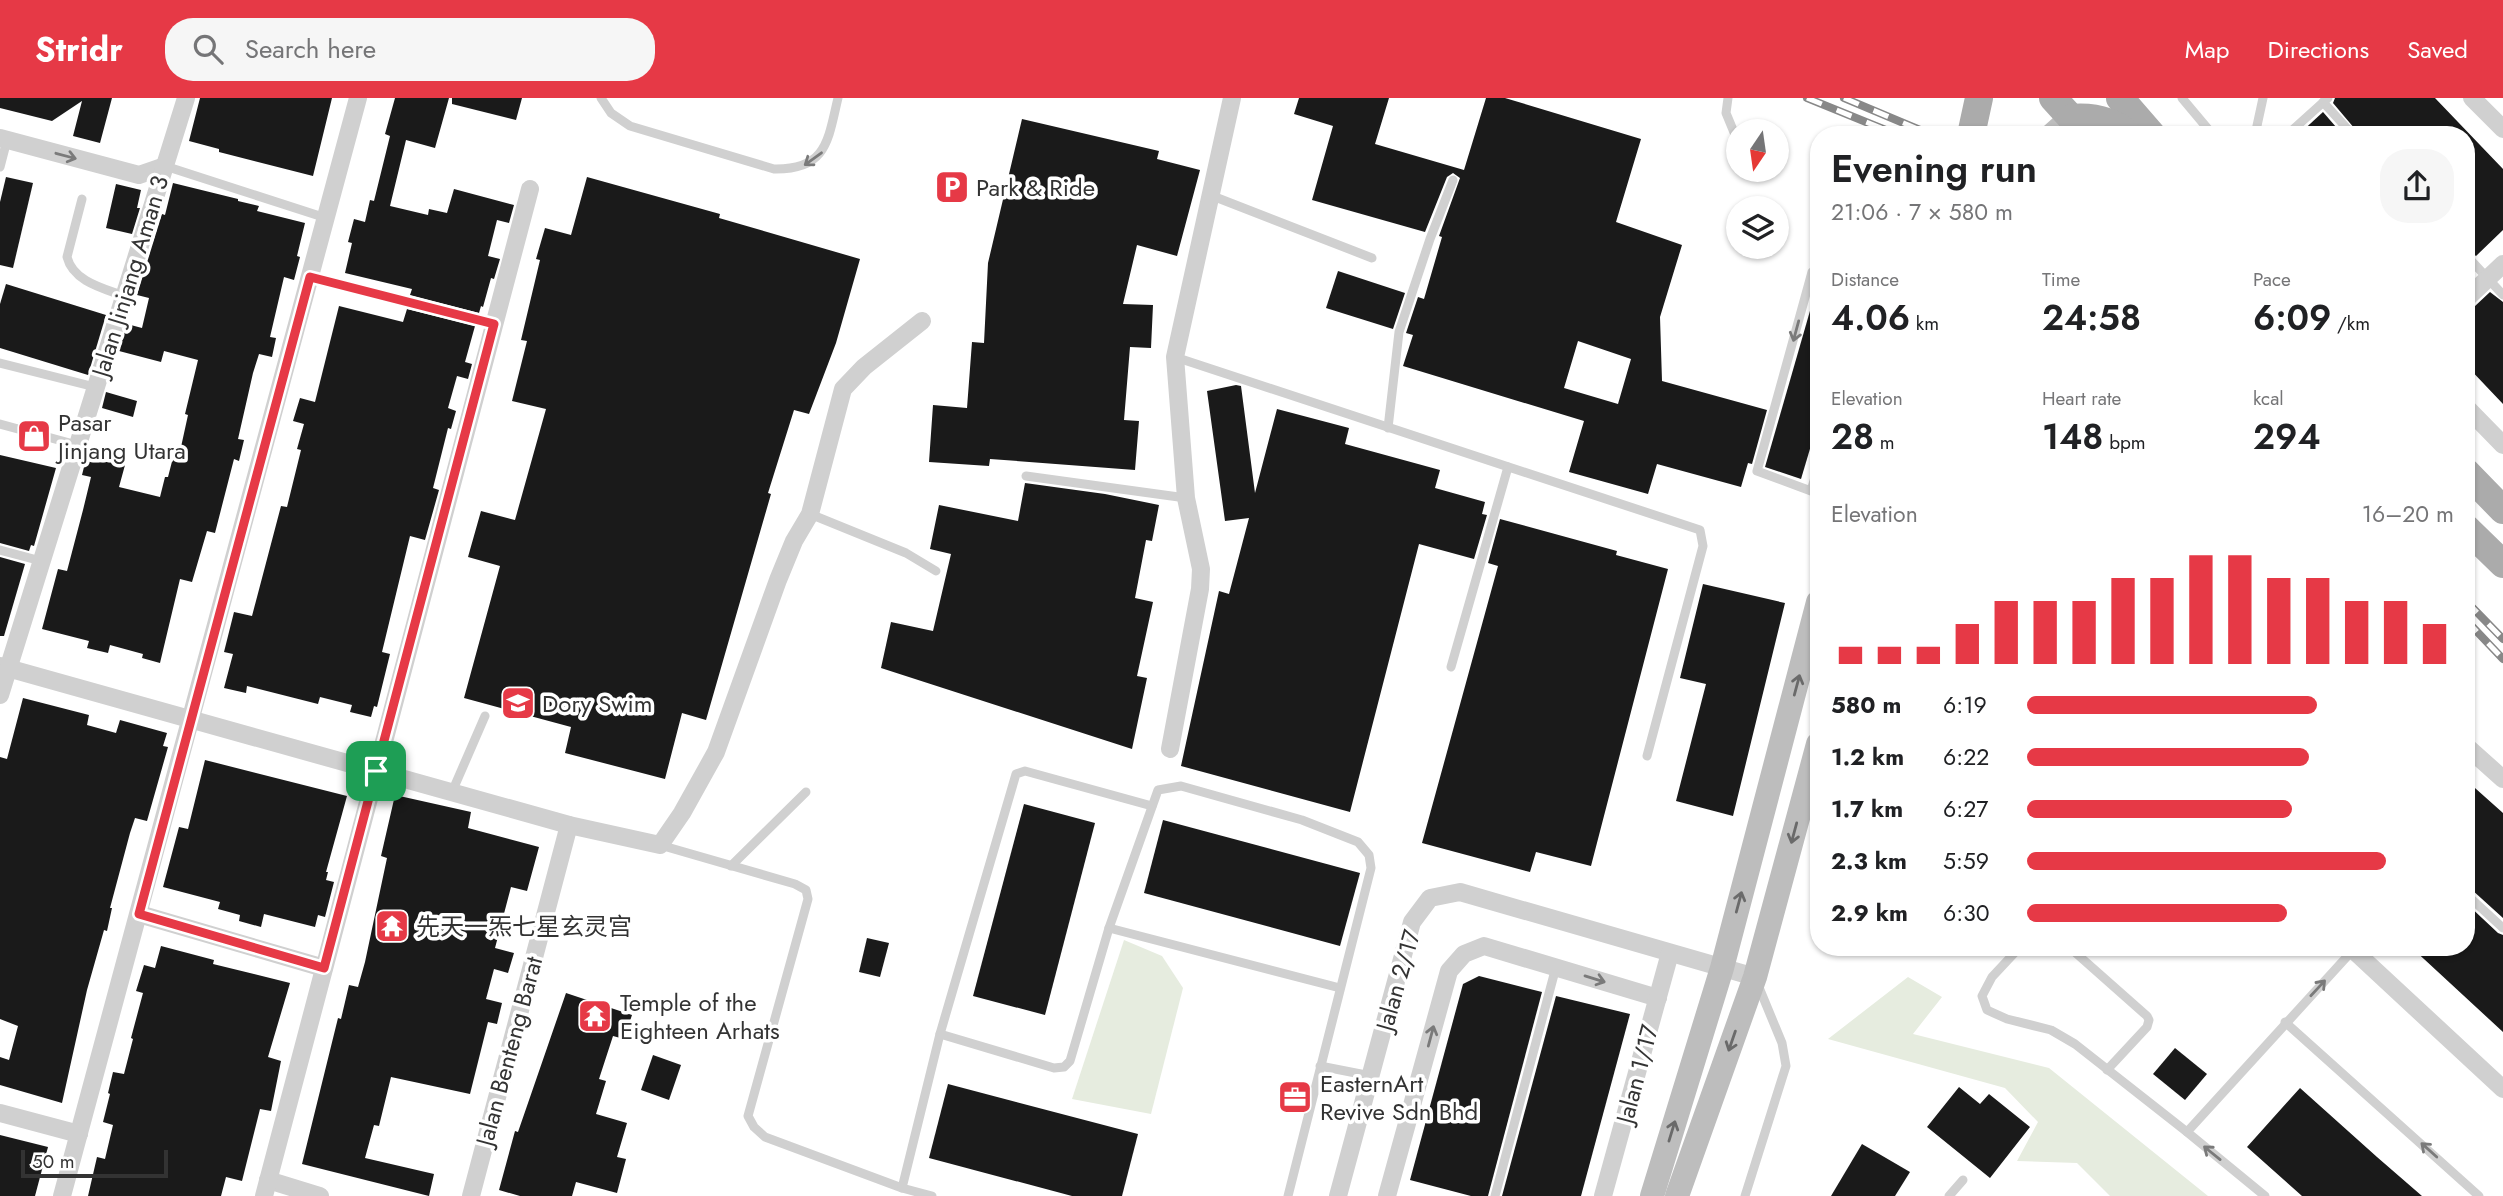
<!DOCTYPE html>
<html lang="en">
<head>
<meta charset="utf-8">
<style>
	:root { --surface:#fff; --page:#f6f6f6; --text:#202124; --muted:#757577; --accent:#e63946 }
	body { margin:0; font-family:Jost,"Noto Sans SC",sans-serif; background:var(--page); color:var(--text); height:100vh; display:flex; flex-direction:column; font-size:26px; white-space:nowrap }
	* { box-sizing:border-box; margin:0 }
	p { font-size:23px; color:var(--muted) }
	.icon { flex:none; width:38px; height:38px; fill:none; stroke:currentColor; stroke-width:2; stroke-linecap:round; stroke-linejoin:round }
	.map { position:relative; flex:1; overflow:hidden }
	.panel { position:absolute; left:1810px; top:28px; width:665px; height:830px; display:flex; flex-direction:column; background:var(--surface); border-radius:28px; box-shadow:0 2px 5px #0004 }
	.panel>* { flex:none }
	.needle { width:46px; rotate:193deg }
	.tools { position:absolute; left:1726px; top:21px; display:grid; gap:14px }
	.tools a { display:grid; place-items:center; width:63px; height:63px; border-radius:50%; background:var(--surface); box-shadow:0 2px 5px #0004; font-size:35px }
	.scale { position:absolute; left:21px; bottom:18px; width:147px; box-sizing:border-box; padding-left:7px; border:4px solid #333; border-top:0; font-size:19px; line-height:24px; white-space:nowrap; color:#333; -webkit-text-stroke:5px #fff; paint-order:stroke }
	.pin { position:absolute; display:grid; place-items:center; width:60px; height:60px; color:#fff; margin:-30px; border-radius:14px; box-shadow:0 4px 10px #0006 }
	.round { display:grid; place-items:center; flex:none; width:74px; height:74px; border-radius:28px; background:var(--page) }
	.headline { display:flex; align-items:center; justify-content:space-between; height:119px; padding:0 21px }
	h1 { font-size:38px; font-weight:600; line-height:52px }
	.figures { display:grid; grid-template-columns:repeat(3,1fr); gap:10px; height:119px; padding:7px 21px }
	.figures div { display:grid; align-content:center }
	.figures b { font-size:35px; font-weight:600 }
	.figures small { font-size:19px; font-weight:400 }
	.figures p { font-size:19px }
	.chart { height:196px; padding:14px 21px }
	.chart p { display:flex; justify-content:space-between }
	.chart svg { width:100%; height:126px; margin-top:7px; stroke:var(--accent); stroke-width:6 }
	ul { padding:0 21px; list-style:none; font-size:23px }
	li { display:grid; grid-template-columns:112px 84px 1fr; align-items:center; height:52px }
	li i { height:18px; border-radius:9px; background:var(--accent) }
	header { display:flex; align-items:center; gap:42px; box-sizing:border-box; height:98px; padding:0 35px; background:var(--accent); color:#fff }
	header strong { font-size:33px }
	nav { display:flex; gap:38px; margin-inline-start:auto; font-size:24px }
	.search { width:490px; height:63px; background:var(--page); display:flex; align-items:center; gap:18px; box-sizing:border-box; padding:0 24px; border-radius:28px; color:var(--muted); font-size:26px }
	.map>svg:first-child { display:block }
</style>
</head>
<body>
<header>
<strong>Stridr</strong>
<div class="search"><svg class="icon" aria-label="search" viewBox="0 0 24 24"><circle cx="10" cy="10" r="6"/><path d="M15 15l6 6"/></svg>Search here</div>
<nav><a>Map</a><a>Directions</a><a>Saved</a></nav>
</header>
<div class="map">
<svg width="2503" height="1098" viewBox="0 0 2503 1098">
	<rect width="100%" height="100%" fill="#fff"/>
	<!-- green -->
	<g fill="#e6ecdf">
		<polygon points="1124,842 1162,858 1183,890 1151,1016 1072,1001"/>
		<polygon points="1908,879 1942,899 1913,936 2049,970 2208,1098 2110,1098 2077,1065 2017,1063 2038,1024 2005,990 1828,941"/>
	</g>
	<!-- building -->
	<g fill="#1a1a1a" fill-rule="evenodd">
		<polygon points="0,0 112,0 100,45 73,38 82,3 52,23 0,10"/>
		<polygon points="200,0 332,0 313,78 219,54 219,51 189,43"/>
		<polygon points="395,0 449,0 435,50 406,42 390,108 428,117 429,111 447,115 454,91 514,107 509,125 497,122 488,158 500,161 494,181 491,180 483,209 481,208 479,215 410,197 412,191 345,175 352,145 348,144 354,121 365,124 370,102 374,103 390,38 385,36"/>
		<polygon points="452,0 522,0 516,22 452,6"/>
		<path d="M1299,0H1389L1375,46L1464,72L1486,0H1505L1641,41L1616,124L1682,147L1660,219L1662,283L1767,312L1752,366L1748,365L1741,389L1657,366L1648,396L1569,374L1584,323L1403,268L1413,237L1406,235L1418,199L1424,201L1442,139L1439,138L1460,80L1453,75L1447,79L1425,134L1312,102L1333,28L1294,16ZM1578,243L1631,261L1618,306L1564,290Z"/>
		<polygon points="2335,0 2435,0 2503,71 2503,132 2476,158 2466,150 2466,37 2360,37 2333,5"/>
		<polygon points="2323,14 2343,37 2298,37"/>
		<polygon points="1022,21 1159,53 1157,61 1200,72 1177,158 1137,147 1123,206 1153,207 1151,250 1130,249 1124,322 1139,323 1135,372 990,361 989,368 929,364 933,307 967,310 972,244 984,245 988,165"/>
		<polygon points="6,79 33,85 13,170 0,167 0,104"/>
		<polygon points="587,79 720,116 719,120 860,161 836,245 809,316 794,312 768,395 771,396 706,622 682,615 665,681 565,655 571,629 464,600 500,468 468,459 481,413 515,422 546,311 512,303 527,243 521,242 540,162 536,161 545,130 571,137"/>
		<polygon points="173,85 238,101 238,103 259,108 257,113 305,125 297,158 300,159 294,182 284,179 270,239 276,240 272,259 259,256 253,275 238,341 244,342 239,363 234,361 215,435 207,433 192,484 180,481 160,565 142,560 143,556 110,547 108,555 87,550 89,543 42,531 58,471 67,473 83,412 91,379 82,377 87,357 125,367 119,389 160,399 165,379 168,379 176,348 181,349 188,317 185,316 198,262 164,253 161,264 119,253 127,226 142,230 149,200 137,197 162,116 165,117"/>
		<polygon points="116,86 141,92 137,110 140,110 132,136 106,130"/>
		<polygon points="1338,173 1405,195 1393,231 1326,210"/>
		<polygon points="6,186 106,217 88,277 0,250 0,206"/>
		<polygon points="2490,194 2503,204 2503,306 2466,267 2466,212 2474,209"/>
		<polygon points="1814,199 1818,199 1818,324 1801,381 1765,369"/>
		<polygon points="339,208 403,224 407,211 475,228 465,264 472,266 468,281 457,278 448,310 456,313 451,331 448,330 433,390 439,392 425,442 410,438 382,554 390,556 377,609 374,608 371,619 350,614 352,607 320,599 318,606 247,588 246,595 224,590 233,556 224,554 234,514 252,518 281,408 287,409 301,352 297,351 304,326 293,323 300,300 315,304"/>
		<polygon points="1236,287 1241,288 1255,395 1277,311 1349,330 1345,346 1440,372 1435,390 1485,404 1482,416 1487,417 1474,461 1419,446 1350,714 1181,668 1219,493 1229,496 1249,420 1225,423 1207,293"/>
		<polygon points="106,294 137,303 133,319 102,310"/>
		<polygon points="0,357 56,370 34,448 31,447 29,453 0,445"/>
		<polygon points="1025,385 1105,396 1159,407 1152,443 1146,442 1135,500 1153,504 1137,578 1147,580 1132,651 881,570 891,524 933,533 951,456 930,451 939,407 1018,423"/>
		<polygon points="1500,421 1617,453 1616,457 1668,471 1591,768 1536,754 1530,774 1422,745 1498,468 1488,465"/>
		<polygon points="0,459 25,466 4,538 0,538"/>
		<polygon points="1703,486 1785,505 1733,718 1676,703 1706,586 1680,580"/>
		<polygon points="23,600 89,617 87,627 116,635 120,622 167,635 163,648 168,649 147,723 135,720 130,735 110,810 112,810 107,833 104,832 87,892 62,1005 0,987 0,959 9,962 18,928 0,921 0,659 7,661"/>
		<polygon points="205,662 347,698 326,774 328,774 326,782 334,784 325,819 318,817 315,829 264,816 261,829 239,823 240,817 218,811 220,804 163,789 179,729 188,731"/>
		<polygon points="2466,682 2503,715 2503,820 2471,791 2466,789"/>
		<polygon points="395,697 471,714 468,730 539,749 527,793 511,789 495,850 514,855 508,875 494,871 486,901 502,905 497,926 488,924 470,996 391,979 379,1028 374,1027 365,1060 434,1076 429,1098 302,1066 338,920 341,921 349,887 358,889 365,864 387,760 381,758"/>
		<polygon points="1024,706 1095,725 1045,917 973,898"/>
		<polygon points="1163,722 1360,775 1340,848 1144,795"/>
		<polygon points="2466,805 2498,835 2503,837 2503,934 2411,849 2466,849"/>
		<polygon points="867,840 889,845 880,879 859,874"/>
		<polygon points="161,848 214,862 213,866 290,885 268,959 281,963 271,1013 260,1011 242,1083 226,1079 221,1098 88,1098 97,1059 105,1061 113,1027 103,1024 110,996 108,995 113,974 124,976 133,941 131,940 143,895 136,893 144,867 155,870"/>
		<polygon points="1479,878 1542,894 1488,1098 1471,1098 1410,1082 1463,886"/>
		<polygon points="566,895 632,917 624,941 613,938 599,981 606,983 596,1016 627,1025 617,1059 626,1061 617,1095 576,1084 572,1098 520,1098 499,1092 515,1033 518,1034"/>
		<polygon points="1556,898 1630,916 1581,1098 1502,1098"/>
		<polygon points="2175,950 2207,976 2185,1002 2153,976"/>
		<polygon points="653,957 681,967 669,1002 641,992"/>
		<polygon points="948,986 1138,1036 1122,1098 1072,1098 929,1060"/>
		<polygon points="1959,989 1980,1006 1989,996 2030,1029 1990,1080 1927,1029"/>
		<polygon points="2300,990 2377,1059 2422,1098 2302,1098 2247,1049"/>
		<polygon points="0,1037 48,1049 35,1098 0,1098"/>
		<polygon points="1862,1046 1910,1074 1895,1098 1831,1098"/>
	</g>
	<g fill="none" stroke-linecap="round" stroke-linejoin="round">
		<!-- lane -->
		<g stroke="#d0d0d0" stroke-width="9">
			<path d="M601,0L611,15L630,28L774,71C827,72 828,42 838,0"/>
			<polyline points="1728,0 1726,15 1738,44"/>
			<polyline points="2182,0 2213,37"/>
			<polyline points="2323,4 2353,37"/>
			<polyline points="2255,37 2263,0"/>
			<polyline points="2287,37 2328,0"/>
			<polyline points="165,68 326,120"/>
			<polyline points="0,69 7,42"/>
			<polyline points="1210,97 1372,160"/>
			<path d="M82,101L67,159C73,183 102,190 124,198"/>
			<polyline points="2466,157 2503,197"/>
			<polyline points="1818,176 1812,174 1757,373 1811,393 1818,369"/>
			<polyline points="310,179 494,226"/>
			<polyline points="1175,259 1700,432 1703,448 1647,658"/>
			<polyline points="0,265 95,289"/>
			<polyline points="0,326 77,347"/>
			<polyline points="1388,330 1399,234 1430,141 1453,82"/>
			<polyline points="1026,378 1186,400"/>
			<polyline points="810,416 906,455 936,473"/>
			<polyline points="0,452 41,463"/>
			<polyline points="1451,569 1508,369"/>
			<polyline points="452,694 485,618"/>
			<polyline points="660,747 795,786 806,792 808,801 748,1018 754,1029 765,1039 902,1090"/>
			<polyline points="731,768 806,694"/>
			<polyline points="2466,796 2503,830"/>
			<polyline points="1109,830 1340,890"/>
			<polyline points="2020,849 1992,879 1982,898 1987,912 2007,921 2051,932 2075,946 2187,1034"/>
			<polyline points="2069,849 2147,918 2149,922 2147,929 2107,972"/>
			<polyline points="2285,924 2479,1098"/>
			<polyline points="940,936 1054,970 1064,969 1070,963 1109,830 1158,692 1181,688 1302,722 1358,744 1369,757 1371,770 1288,1098"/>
			<polyline points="1320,968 1371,978"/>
			<polyline points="932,1098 902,1090 940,936 1016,676 1025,673 1152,708"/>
			<polyline points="1495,1098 1556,869"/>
			<polyline points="1745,1098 1786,968 1782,945 1758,887"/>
			<polyline points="1949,1098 1963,1082"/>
			<polyline points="2265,1098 2187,1034 2353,852"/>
		</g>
		<!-- street -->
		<g stroke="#d0d0d0" stroke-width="18">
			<polyline points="2472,0 2503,31"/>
			<polyline points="0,40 139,77 165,68"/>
			<polyline points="2466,201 2503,166"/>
			<polyline points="2466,309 2503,347"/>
			<polyline points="0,568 569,727 660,747 682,715 716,654 778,482 794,443 810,416 843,291 864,269 922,223"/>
			<polyline points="0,597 186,0"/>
			<polyline points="2466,648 2503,681"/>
			<polyline points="1170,651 1200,491 1201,471 1186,400 1175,259 1232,0"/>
			<polyline points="139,816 324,870"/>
			<polyline points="2350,849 2503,991"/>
			<polyline points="0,1015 79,1036"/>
			<polyline points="268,1082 320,1098"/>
			<polyline points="62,1098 358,0"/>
			<polyline points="264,1098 530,91"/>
			<polyline points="471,1098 569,727"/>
			<polyline points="1338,1098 1412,824 1430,800 1460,794 1755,879"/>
			<polyline points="1387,1098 1449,873 1464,856 1484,848 1658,900"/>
			<polyline points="1603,1098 1670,855"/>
		</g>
		<!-- secondary -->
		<g stroke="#bdbdbd" stroke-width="24">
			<polyline points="2052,37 2071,20"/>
			<polyline points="1652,1098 1722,870 1818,504"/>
			<polyline points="1677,1098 1755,879 1818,646"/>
		</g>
		<!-- primary -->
		<g stroke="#ababab" stroke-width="28">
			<polyline points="2053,0 2084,34"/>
			<polyline points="2120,0 2152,37"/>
			<path d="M2071,20C2093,18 2112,22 2129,37"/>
			<polyline points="1971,37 1979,0"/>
			<polyline points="2466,374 2503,412"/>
			<polyline points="2466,430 2503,466"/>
		</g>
		<!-- rail casing -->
		<g stroke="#888" stroke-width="8">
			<g id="rail">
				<polyline points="1807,0 1898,37"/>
				<polyline points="1844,0 1932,37"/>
				<polyline points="2466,503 2503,541"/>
				<polyline points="2466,522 2503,561"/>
			</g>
		</g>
		<!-- rail -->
		<use href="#rail" stroke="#fff" stroke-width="5" stroke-dasharray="16" stroke-linecap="butt"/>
	</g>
	<!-- one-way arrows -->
	<defs><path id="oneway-shaft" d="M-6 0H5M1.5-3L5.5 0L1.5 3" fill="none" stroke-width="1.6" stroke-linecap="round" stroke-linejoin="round" transform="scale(1.75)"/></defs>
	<g stroke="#7a7a7a">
		<use href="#oneway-shaft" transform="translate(66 58) rotate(15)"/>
		<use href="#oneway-shaft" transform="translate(813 61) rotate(144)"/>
		<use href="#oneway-shaft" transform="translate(1796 233) rotate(105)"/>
		<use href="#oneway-shaft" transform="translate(1595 881) rotate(17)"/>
		<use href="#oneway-shaft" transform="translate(2318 890) rotate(-47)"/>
		<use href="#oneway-shaft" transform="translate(1431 938) rotate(-75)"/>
		<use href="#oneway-shaft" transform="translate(2429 1052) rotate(-138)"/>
		<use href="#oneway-shaft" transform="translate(2212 1055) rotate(-141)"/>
	</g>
	<g stroke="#6a6a6a">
		<use href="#oneway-shaft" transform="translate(1797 587) rotate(-75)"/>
		<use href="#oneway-shaft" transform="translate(1794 735) rotate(105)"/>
		<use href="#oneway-shaft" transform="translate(1739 804) rotate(-75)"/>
		<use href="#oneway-shaft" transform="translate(1732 943) rotate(109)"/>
		<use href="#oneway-shaft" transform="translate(1672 1033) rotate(-73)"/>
	</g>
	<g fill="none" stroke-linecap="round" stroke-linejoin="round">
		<!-- route casing -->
		<g stroke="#fff" stroke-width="14">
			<polygon id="route" points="310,179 494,226 324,870 139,816"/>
		</g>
		<!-- route -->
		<use href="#route" stroke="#e63946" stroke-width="9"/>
	</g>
	<!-- icons -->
	<defs>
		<g id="parking-square" transform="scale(1.75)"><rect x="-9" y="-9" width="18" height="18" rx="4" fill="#e63946" stroke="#fff"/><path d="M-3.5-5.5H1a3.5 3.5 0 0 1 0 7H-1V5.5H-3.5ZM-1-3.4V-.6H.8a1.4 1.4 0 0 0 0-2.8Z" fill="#fff"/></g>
		<g id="shop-square" transform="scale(1.75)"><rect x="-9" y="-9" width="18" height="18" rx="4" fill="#e63946" stroke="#fff"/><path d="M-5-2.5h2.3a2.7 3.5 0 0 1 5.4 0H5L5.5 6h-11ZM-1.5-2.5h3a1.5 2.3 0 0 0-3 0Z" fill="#fff"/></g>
		<g id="school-square" transform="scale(1.75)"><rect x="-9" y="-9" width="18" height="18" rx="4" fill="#e63946" stroke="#fff"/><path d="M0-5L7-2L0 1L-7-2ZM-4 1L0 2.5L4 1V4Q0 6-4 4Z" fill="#fff"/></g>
		<g id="temple-square" transform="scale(1.75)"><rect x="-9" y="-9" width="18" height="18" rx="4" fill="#e63946" stroke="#fff"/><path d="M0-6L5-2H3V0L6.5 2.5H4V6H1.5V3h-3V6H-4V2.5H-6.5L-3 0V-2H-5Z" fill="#fff"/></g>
		<g id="office-square" transform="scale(1.75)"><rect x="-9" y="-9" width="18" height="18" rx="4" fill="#e63946" stroke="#fff"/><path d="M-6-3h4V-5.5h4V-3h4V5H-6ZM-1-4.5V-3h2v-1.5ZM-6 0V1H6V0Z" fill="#fff"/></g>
	</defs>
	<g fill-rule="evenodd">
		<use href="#parking-square" x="952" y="89"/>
		<use href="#shop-square" x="34" y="338"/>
		<use href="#school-square" x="518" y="605"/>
		<use href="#temple-square" x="392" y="828"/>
		<use href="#temple-square" x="595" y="918"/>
		<use href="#office-square" x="1295" y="999"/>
	</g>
	<g text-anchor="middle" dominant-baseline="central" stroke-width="7" stroke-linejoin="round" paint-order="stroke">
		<!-- poi labels -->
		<g font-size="24" fill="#333" stroke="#fff" text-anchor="start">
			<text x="976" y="89">Park &amp; Ride</text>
			<text x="58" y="324">Pasar<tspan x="58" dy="28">Jinjang Utara</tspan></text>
			<text x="542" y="605">Dory Swim</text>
			<text x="416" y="828">先天一炁七星玄灵宫</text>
			<text x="620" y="904">Temple of the<tspan x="620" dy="28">Eighteen Arhats</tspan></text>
			<text x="1320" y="985">EasternArt<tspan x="1320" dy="28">Revive Sdn Bhd</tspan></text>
		</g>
		<!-- street labels -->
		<g font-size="24" fill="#333" stroke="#fff">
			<text transform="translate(130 178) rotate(-73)">Jalan Jinjang Aman 3</text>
			<text transform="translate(1398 882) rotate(-74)">Jalan 2/17</text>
			<text transform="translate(509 953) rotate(-75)">Jalan Benteng Barat</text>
			<text transform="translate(1637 976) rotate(-75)">Jalan 1/17</text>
		</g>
	</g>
</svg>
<div class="tools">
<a><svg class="needle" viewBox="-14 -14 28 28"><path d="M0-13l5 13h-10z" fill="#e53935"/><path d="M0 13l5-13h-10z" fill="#757577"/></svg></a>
<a><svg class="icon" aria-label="layers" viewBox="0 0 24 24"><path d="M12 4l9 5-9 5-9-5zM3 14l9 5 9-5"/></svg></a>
</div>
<div class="scale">50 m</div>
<div class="pin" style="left:376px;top:673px;background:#1e9e55"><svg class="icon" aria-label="arrive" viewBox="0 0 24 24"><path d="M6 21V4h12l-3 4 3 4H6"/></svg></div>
<section class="panel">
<div class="headline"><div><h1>Evening run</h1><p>21:06 · 7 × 580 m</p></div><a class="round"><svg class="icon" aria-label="share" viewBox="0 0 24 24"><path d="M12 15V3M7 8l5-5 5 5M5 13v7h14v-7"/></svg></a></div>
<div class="figures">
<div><p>Distance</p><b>4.06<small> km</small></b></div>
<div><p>Time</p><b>24:58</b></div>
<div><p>Pace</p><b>6:09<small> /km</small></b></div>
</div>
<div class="figures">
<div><p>Elevation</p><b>28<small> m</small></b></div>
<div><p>Heart rate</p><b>148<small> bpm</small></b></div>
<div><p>kcal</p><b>294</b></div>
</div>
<div class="chart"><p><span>Elevation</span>16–20 m</p>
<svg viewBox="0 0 160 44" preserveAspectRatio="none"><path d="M5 44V38M15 44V38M25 44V38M35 44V30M45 44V22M55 44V22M65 44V22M75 44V14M85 44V14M95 44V6M105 44V6M115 44V14M125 44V14M135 44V22M145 44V22M155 44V30"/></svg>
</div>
<ul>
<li><b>580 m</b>6:19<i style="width:68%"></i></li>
<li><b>1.2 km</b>6:22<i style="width:66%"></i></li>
<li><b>1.7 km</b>6:27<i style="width:62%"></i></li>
<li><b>2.3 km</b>5:59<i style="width:84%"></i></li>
<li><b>2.9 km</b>6:30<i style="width:61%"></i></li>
</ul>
</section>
</div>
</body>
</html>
